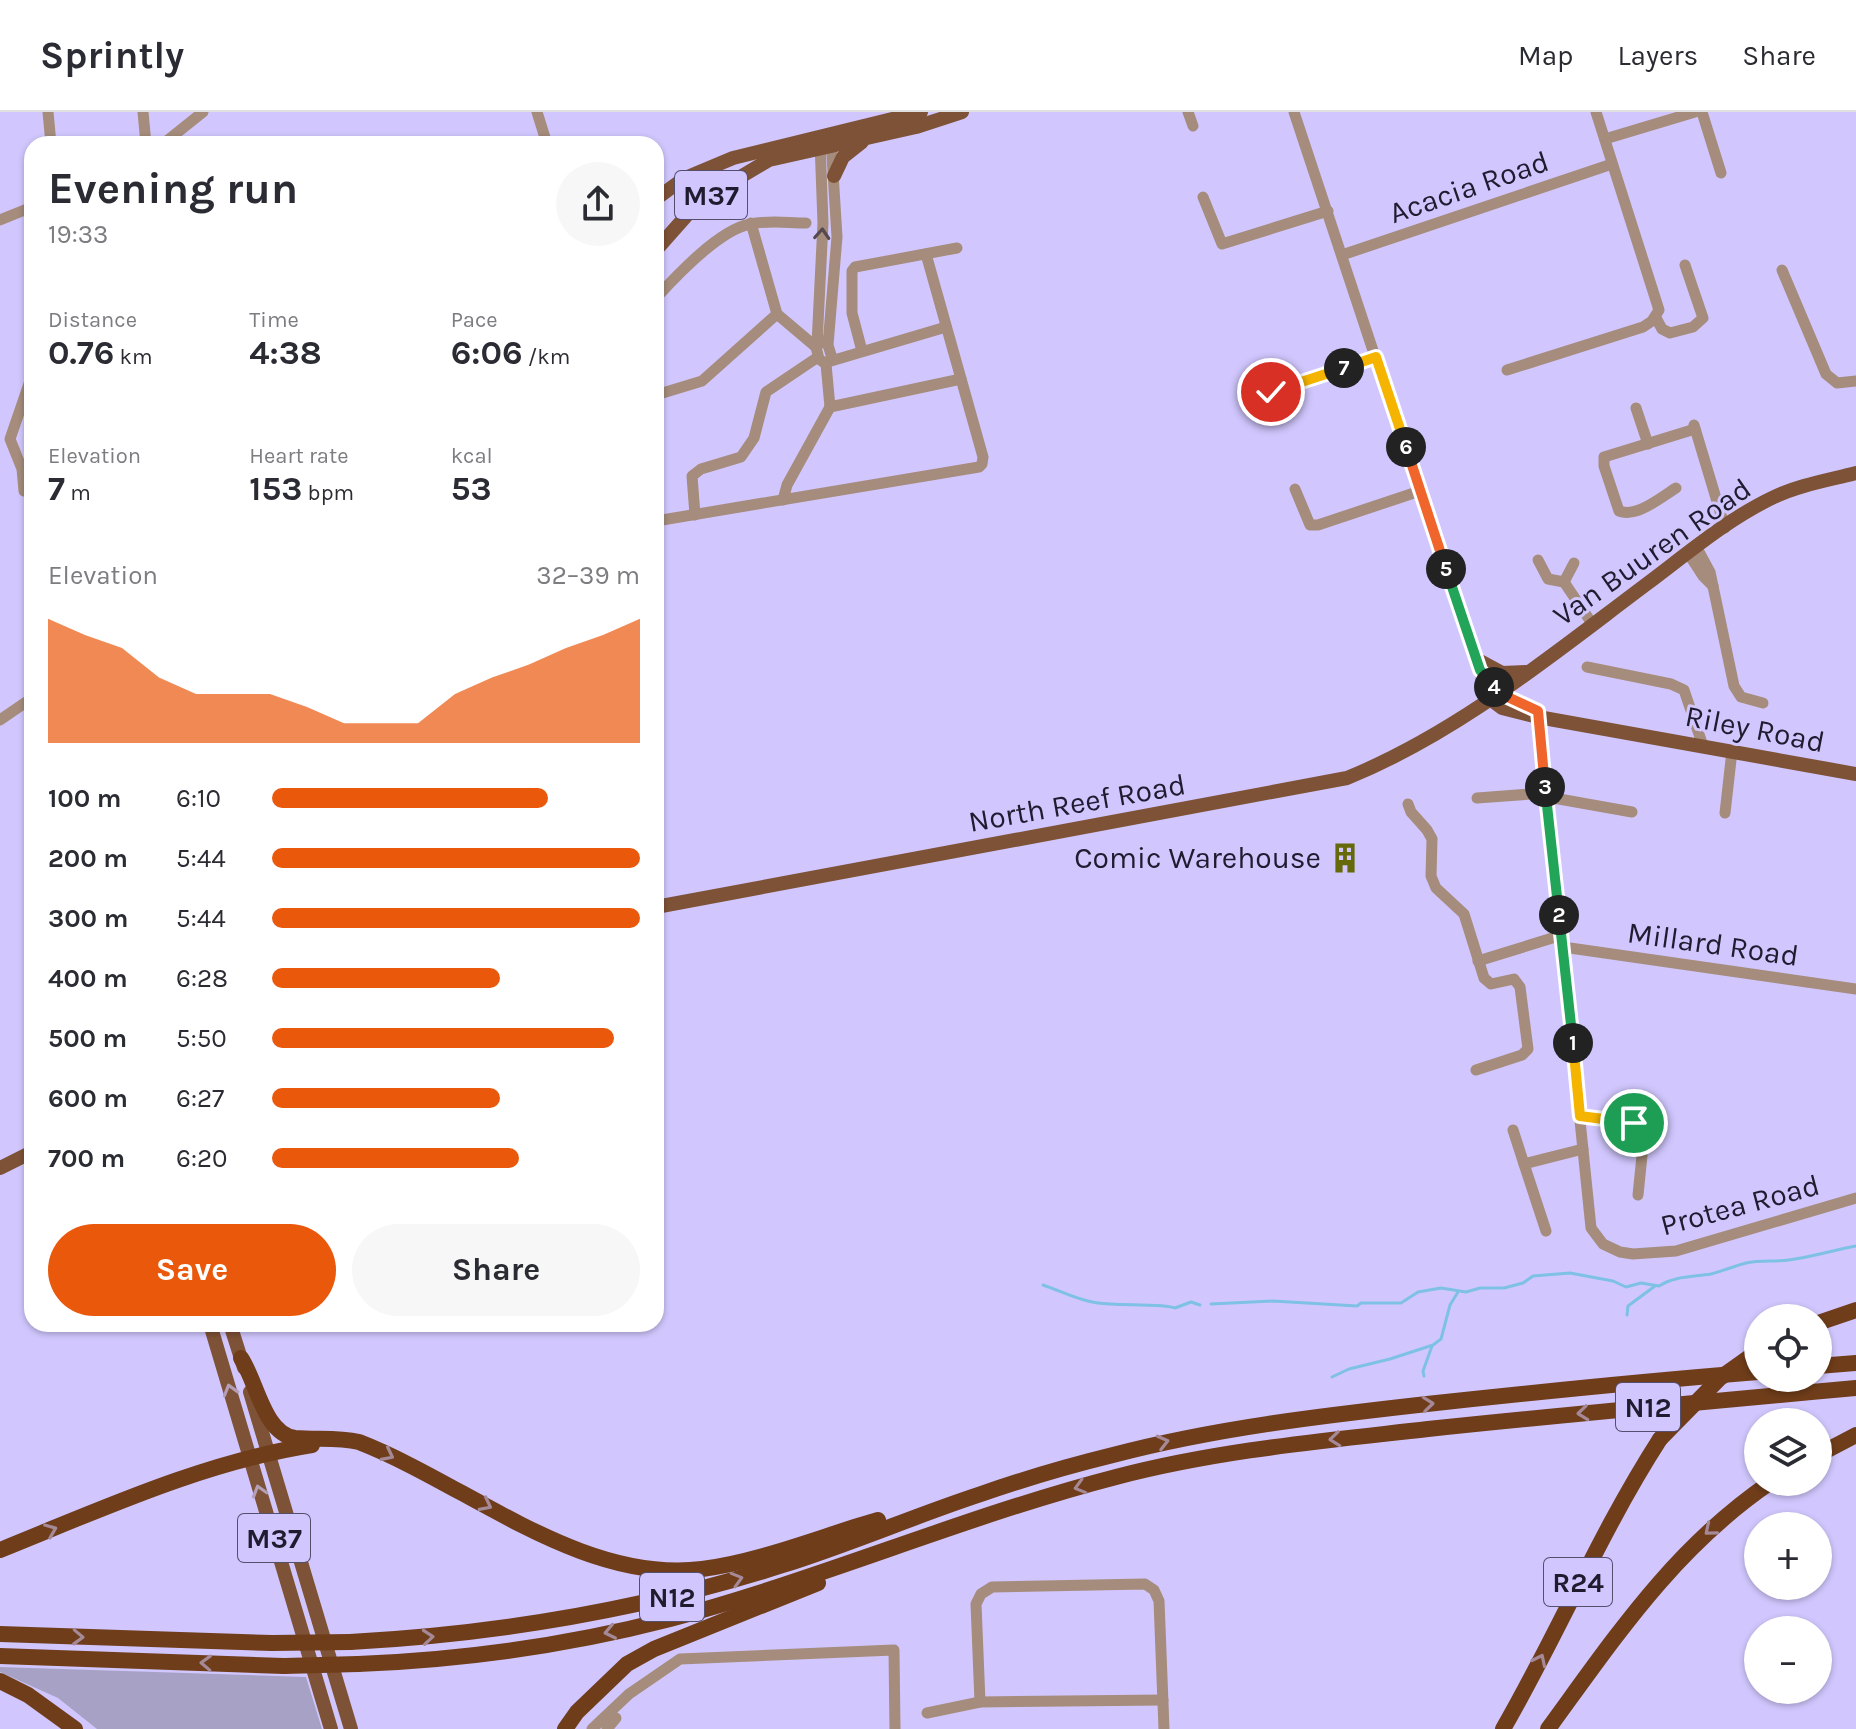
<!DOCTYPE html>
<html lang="en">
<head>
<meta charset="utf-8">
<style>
	:root { --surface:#fff; --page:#f7f7f7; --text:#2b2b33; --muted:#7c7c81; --line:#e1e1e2; --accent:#ea580c }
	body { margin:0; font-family:Karla,sans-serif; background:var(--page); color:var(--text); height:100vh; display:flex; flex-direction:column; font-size:30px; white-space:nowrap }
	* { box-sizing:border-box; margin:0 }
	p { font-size:26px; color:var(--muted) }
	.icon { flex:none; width:44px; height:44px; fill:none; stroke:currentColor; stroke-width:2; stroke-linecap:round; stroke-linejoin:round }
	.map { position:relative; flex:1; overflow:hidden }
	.panel { position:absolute; left:24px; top:24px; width:640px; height:1196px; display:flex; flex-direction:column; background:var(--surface); border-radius:24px; box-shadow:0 2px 6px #0004 }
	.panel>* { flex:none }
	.tools { position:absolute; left:1744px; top:1192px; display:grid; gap:16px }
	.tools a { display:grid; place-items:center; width:88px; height:88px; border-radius:50%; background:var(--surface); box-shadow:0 2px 6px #0004; font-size:40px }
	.pin { position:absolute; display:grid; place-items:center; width:68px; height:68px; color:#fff; margin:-34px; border:4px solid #fff; border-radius:50%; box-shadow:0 2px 8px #0007 }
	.km { position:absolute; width:40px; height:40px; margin:-20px; border-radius:50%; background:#222; color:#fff; font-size:22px; line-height:40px; text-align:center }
	.round { display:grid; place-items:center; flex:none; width:84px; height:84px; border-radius:42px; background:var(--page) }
	.headline { display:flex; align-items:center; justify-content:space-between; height:136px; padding:0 24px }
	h1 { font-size:44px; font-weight:700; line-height:60px }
	.metrics { display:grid; grid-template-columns:repeat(3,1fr); gap:12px; height:136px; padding:8px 24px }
	.metrics div { display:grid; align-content:center }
	.metrics b { font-size:34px; font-weight:700 }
	.metrics small { font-size:22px; font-weight:400 }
	.metrics p { font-size:22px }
	.chart { height:224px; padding:16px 24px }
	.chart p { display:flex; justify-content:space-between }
	.chart svg { width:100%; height:144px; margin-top:8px; fill:var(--accent); opacity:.7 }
	.cta { display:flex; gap:16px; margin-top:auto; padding:16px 24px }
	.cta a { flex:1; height:92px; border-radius:48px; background:var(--accent); color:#fff; font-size:32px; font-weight:700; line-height:92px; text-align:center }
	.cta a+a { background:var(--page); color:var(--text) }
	ul { padding:0 24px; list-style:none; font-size:26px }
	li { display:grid; grid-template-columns:128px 96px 1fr; align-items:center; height:60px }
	li i { height:20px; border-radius:10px; background:var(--accent) }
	header { display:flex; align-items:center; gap:48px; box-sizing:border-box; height:112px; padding:0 40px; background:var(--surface); border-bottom:2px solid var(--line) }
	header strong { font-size:38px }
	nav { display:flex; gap:44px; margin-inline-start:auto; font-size:28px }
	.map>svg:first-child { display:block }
</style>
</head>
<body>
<header>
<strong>Sprintly</strong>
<nav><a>Map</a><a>Layers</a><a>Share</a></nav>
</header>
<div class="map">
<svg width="1856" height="1617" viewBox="0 0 1856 1617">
	<rect width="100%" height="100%" fill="#d1c7fe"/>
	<!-- green -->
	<polygon fill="#a7a2c5" points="0,1555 306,1565 322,1617 97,1617 58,1586 0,1560"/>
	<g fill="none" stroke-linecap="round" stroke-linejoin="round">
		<!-- stream -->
		<g stroke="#7ec1e5" stroke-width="3">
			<path d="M1043,1173C1061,1179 1080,1189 1098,1191C1116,1194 1164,1191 1175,1196L1191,1190L1200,1193"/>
			<path d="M1211,1192L1273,1189L1357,1194L1361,1191H1401L1418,1180L1441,1176L1466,1180L1480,1176H1504L1523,1171L1533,1164L1570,1161L1613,1169L1626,1175L1641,1171L1659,1174C1674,1164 1693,1165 1711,1162C1723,1159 1734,1154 1746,1151C1760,1148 1775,1150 1789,1148C1812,1145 1834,1138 1856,1134"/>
			<polyline points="1627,1203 1628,1194 1655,1174"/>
			<polyline points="1424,1264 1423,1259 1432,1234"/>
			<polyline points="1332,1265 1349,1257 1390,1247 1433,1233 1441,1227 1450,1193 1458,1180"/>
		</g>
		<!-- minor -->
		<g stroke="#a58c7c" stroke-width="11">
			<polyline points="48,0 51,32"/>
			<polyline points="143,0 146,32"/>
			<polyline points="537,0 547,32"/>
			<polyline points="1188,0 1193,14"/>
			<polyline points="1294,0 1484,574 1490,587"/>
			<polyline points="1702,0 1721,61"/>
			<polyline points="1605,27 1695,0"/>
			<polyline points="163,32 203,0"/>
			<polyline points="1203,85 1222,132 1328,99"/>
			<polyline points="0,108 32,95"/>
			<polyline points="751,111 777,202 816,235"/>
			<polyline points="1342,143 1612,52"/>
			<polyline points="1782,158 1826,262 1837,271 1856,269"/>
			<path d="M656,186C677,163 719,118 750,112C768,108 788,111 806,111"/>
			<polyline points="1656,206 1662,217 1670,221 1693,215 1703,206 1685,153"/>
			<polyline points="817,232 823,111 820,30"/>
			<polyline points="828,233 822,229 816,235 819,247 826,252 832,246 828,233 837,125 831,28"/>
			<polyline points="862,239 852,201 852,159 855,155 957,136"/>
			<polyline points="831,249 946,215"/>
			<polyline points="826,252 830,295"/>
			<polyline points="1507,258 1643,215 1652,209 1659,198 1596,0"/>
			<polyline points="1271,280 1376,245"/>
			<polyline points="656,283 702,269 777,202"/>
			<polyline points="1636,296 1648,332"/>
			<polyline points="1694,313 1725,416"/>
			<path d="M1676,376C1661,385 1637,406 1619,399L1604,354V345L1695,317"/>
			<polyline points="1295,377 1310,413 1318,413 1420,379"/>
			<polyline points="24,379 22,357 10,327 32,263"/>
			<polyline points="783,388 787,373 830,295 961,267"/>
			<polyline points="695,403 692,364 701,357 741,345 754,326 766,280 818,245"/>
			<polyline points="656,409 979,355 982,352 983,345 926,142"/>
			<polyline points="1697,436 1710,460 1734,574 1741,585 1763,591"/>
			<polyline points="1688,441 1703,464 1713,474"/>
			<polyline points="1538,448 1548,467 1564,470"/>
			<polyline points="1564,470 1593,513"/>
			<polyline points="1564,470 1574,451"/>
			<polyline points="1587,555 1671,572 1684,578 1703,634"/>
			<polyline points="1538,599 1591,1116 1603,1132 1620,1140 1633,1142 1676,1139 1856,1086"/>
			<polyline points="0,608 32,586"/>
			<polyline points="1477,686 1531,682 1632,700"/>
			<polyline points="1408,692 1411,700 1427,718 1432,727 1431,764 1436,776 1464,802 1484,866 1491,872 1514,867 1520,875 1528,937 1522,943 1476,958"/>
			<polyline points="1725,701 1732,639"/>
			<polyline points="1563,835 1856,877"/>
			<polyline points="1478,849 1562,823"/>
			<polyline points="1580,1004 1634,1011 1641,1016 1644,1024 1638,1083"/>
			<polyline points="1513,1018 1524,1052"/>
			<polyline points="1546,1119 1524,1052 1583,1037"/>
			<polyline points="980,1590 976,1492 981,1482 992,1475 1145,1472 1154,1478 1159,1489 1164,1617"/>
			<polyline points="927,1601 980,1590 1163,1588"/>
			<polyline points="592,1617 629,1582 680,1547 894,1538 895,1617"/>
			<polyline points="607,1617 616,1606"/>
		</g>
		<!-- major -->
		<g stroke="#7e5236" stroke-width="14">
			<polyline points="834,64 843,45 862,30"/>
			<polyline points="656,87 683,67 733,46 921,0"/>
			<polyline points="656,138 687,103 710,83 769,48 916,15 962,0"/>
			<polyline points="1476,547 1502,561 1526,560"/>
			<polyline points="1499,581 1535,597"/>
			<polyline points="1490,587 1502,596 1538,605 1856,662"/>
			<path d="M656,795L1347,666C1458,621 1553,542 1648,471C1688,441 1729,406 1774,385C1799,373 1829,368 1856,361"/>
			<polyline points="0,1056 32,1040"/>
			<polyline points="210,1212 331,1617"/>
			<polyline points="230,1212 244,1256"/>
			<polyline points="250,1280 351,1617"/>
		</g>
		<!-- highway -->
		<g stroke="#6f3d1a" stroke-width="16">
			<polyline points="1818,1211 1856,1198"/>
			<path d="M241,1246C257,1270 264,1322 295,1326C317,1328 337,1325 359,1330C467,1372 581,1472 702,1457C759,1450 822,1424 878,1408"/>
			<polyline points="1818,1254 1856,1251"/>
			<polyline points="1818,1343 1856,1323"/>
			<path d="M0,1438C102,1397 204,1350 312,1333"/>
			<polyline points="0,1522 272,1531"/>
			<path d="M350,1530C497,1522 642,1498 783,1453C850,1432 914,1404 981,1382C1024,1367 1068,1354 1113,1343C1216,1316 1320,1304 1427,1292C1537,1280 1647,1269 1758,1260"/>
			<polyline points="0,1544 284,1554"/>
			<path d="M358,1552C462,1548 569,1533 670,1507C821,1467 965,1404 1116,1365C1219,1338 1323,1329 1428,1317C1570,1302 1713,1289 1856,1276"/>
			<polyline points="0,1569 28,1583 75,1617"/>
			<polyline points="565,1617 577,1600 627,1552 654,1537 818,1471"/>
			<path d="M1503,1617C1558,1522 1600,1420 1660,1327"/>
			<path d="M1548,1617C1616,1524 1674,1436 1771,1370"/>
		</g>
		<!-- highway-bridge -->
		<g stroke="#6f3d1a" stroke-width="16">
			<polyline points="1660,1327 1720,1266 1758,1239"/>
			<polyline points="272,1531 350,1530"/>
			<polyline points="284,1554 358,1552"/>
		</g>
	</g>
	<!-- one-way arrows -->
	<defs><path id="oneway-chevron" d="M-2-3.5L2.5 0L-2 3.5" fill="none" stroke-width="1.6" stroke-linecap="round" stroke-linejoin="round" transform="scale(2)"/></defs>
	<use stroke="#55494e" href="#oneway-chevron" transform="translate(822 122) rotate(-86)"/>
	<g stroke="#b49eb8">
		<use href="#oneway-chevron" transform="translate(230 1278) rotate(-106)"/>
		<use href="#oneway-chevron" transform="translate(259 1379) rotate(-107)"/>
	</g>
	<g stroke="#a58997">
		<use href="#oneway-chevron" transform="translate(1428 1292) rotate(-6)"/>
		<use href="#oneway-chevron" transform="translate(1583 1301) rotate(174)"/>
		<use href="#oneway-chevron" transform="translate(1335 1327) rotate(174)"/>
		<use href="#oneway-chevron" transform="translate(1163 1330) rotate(-14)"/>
		<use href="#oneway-chevron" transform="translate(388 1343) rotate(27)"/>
		<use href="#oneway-chevron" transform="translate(1080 1375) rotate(164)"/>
		<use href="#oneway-chevron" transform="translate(486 1393) rotate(27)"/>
		<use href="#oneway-chevron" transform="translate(51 1418) rotate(-22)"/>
		<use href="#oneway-chevron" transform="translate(1710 1418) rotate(140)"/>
		<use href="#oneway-chevron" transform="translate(737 1467) rotate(-16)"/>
		<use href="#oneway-chevron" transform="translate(610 1520) rotate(168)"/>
		<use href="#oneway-chevron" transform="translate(78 1525) rotate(2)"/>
		<use href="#oneway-chevron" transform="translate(428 1525) rotate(-5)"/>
		<use href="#oneway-chevron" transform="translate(1540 1548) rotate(-64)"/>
		<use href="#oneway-chevron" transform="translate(206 1551) rotate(-178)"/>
	</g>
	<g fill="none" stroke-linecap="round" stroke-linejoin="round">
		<!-- split-1 casing -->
		<g stroke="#fff" stroke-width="16">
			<polyline id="split-1" points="1573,931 1580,1004 1634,1011"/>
		</g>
		<!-- split-2 casing -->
		<g stroke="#fff" stroke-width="16">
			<polyline id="split-2" points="1559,803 1573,931"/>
		</g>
		<!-- split-3 casing -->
		<g stroke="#fff" stroke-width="16">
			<polyline id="split-3" points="1545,675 1559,803"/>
		</g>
		<!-- split-4 casing -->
		<g stroke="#fff" stroke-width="16">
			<polyline id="split-4" points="1494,575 1499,581 1538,599 1545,675"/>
		</g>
		<!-- split-5 casing -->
		<g stroke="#fff" stroke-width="16">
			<polyline id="split-5" points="1446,457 1480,558 1494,575"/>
		</g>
		<!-- split-6 casing -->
		<g stroke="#fff" stroke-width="16">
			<polyline id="split-6" points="1406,335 1446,457"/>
		</g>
		<!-- split-7 casing -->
		<g stroke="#fff" stroke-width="16">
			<polyline id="split-7" points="1344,256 1376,245 1406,335"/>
		</g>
		<!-- split-8 casing -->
		<g stroke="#fff" stroke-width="16">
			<polyline id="split-8" points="1271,280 1344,256"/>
		</g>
		<!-- split-1 -->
		<use href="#split-1" stroke="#f5b400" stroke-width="10"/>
		<!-- split-2 -->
		<use href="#split-2" stroke="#22a559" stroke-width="10"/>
		<!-- split-3 -->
		<use href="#split-3" stroke="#22a559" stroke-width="10"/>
		<!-- split-4 -->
		<use href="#split-4" stroke="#f0652b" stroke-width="10"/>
		<!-- split-5 -->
		<use href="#split-5" stroke="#22a559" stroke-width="10"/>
		<!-- split-6 -->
		<use href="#split-6" stroke="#f0652b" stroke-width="10"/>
		<!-- split-7 -->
		<use href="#split-7" stroke="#f5b400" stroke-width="10"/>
		<!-- split-8 -->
		<use href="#split-8" stroke="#f5b400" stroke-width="10"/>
	</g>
	<!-- icons -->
	<defs>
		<g id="building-bare" transform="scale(2.4)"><path d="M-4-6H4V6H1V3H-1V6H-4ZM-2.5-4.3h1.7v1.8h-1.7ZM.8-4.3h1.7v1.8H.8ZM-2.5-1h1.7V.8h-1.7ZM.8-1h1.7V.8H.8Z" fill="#656909" stroke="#d1c7fe" stroke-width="2.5" paint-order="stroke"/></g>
	</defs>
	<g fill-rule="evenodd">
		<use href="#building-bare" x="1345" y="746"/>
	</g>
	<g text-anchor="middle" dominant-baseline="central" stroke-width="6" stroke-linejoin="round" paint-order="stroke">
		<!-- shield labels -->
		<g fill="#d1c7fe" stroke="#554f6e" stroke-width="2">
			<rect x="675" y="59" width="72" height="48" rx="6"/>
			<rect x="1616" y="1271" width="64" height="48" rx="6"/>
			<rect x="238" y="1402" width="72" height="48" rx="6"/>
			<rect x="1544" y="1446" width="68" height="48" rx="6"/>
			<rect x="640" y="1461" width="64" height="48" rx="6"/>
		</g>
		<g font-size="28" font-weight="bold" fill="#201c30">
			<text x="711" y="83">M37</text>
			<text x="1648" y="1295">N12</text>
			<text x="274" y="1426">M37</text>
			<text x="1578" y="1470">R24</text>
			<text x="672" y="1485">N12</text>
		</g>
		<!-- street labels -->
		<g font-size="30" fill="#201c30" stroke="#d1c7fe">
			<text transform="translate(1469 75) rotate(-19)">Acacia Road</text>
			<text transform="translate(1652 440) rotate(-35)">Van Buuren Road</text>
			<text transform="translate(1755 617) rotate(11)">Riley Road</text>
			<text transform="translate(1077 691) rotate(-10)">North Reef Road</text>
			<text transform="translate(1713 832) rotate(8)">Millard Road</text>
			<text transform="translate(1740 1093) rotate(-15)">Protea Road</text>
		</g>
		<!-- poi labels -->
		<g font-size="30" fill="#201c30" stroke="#d1c7fe" text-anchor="end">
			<text x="1321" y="746">Comic Warehouse</text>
		</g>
	</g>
</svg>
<div class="tools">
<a><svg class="icon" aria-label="locate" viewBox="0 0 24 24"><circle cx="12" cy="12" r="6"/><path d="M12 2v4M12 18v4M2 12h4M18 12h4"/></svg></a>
<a><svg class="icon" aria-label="layers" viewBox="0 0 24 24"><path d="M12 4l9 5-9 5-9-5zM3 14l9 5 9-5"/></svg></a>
<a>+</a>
<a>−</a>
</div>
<div class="pin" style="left:1634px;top:1011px;background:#1e9e55"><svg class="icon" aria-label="arrive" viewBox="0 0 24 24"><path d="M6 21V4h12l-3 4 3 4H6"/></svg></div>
<div class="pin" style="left:1271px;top:280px;background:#d93025"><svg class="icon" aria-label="check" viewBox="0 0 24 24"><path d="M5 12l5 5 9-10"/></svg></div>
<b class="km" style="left:1573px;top:931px">1</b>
<b class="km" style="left:1559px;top:803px">2</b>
<b class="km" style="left:1545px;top:675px">3</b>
<b class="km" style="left:1494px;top:575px">4</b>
<b class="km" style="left:1446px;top:457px">5</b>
<b class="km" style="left:1406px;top:335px">6</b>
<b class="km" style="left:1344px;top:256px">7</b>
<section class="panel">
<div class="headline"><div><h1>Evening run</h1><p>19:33</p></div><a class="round"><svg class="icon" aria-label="share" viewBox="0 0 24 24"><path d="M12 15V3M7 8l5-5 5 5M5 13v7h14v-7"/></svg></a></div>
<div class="metrics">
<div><p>Distance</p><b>0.76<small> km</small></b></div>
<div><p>Time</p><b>4:38</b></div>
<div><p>Pace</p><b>6:06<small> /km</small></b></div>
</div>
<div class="metrics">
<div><p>Elevation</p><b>7<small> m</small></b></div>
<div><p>Heart rate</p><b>153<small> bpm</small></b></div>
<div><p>kcal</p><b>53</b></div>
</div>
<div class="chart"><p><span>Elevation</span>32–39 m</p>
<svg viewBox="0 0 160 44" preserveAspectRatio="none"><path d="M0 44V6L10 11L20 15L30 24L40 29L50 29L60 29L70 33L80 38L90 38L100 38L110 29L120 24L130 20L140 15L150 11L160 6V44z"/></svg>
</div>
<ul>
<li><b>100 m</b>6:10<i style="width:75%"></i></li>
<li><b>200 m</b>5:44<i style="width:100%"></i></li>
<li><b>300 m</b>5:44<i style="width:100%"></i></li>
<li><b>400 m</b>6:28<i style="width:62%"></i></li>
<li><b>500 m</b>5:50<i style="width:93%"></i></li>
<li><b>600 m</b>6:27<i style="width:62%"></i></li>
<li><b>700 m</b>6:20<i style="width:67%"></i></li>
</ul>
<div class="cta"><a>Save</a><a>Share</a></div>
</section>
</div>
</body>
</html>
